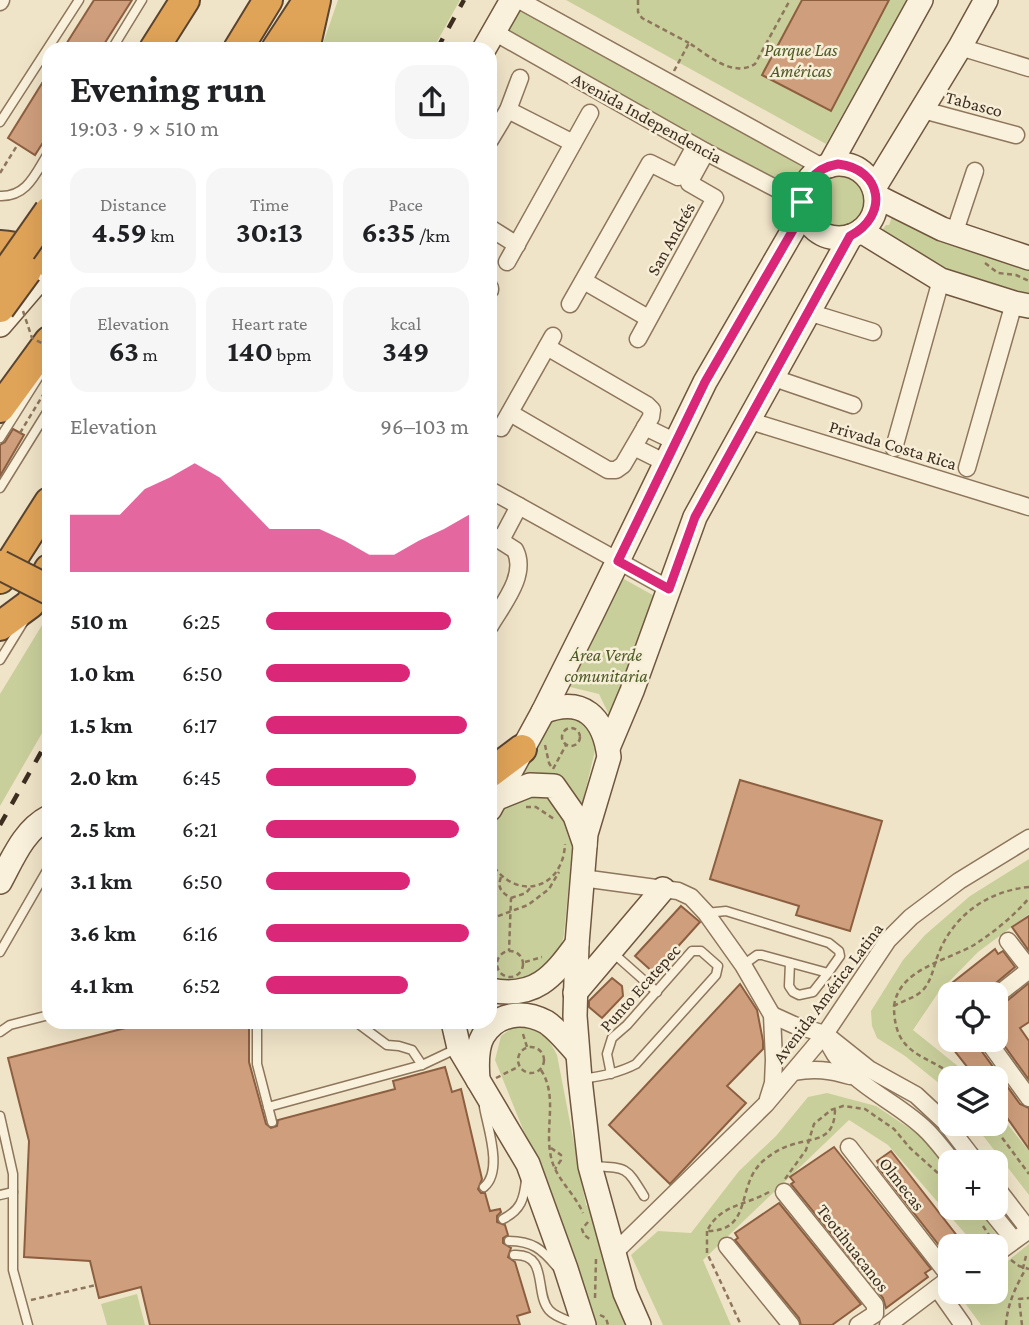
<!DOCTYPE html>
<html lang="en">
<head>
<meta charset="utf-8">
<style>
	:root { --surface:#fff; --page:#f6f6f6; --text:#202124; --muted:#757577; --accent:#db2777 }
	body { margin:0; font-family:"Crimson Pro",serif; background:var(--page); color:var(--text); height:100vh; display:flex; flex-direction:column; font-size:26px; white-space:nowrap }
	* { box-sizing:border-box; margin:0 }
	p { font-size:23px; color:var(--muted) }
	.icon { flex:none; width:38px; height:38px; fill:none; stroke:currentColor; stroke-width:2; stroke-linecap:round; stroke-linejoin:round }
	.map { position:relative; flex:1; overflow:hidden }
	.panel { position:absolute; left:42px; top:42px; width:455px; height:987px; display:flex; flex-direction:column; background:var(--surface); border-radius:21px; box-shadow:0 7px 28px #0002 }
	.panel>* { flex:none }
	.controls { position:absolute; left:938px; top:982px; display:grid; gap:14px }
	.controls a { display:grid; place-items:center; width:70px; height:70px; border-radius:14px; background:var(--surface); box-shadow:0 7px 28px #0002; font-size:35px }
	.pin { position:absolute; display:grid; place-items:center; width:60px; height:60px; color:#fff; margin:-30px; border-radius:14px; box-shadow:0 4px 10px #0006 }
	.round { display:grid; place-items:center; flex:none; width:74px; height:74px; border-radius:21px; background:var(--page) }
	.overview { display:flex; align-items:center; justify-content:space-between; height:119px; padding:0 28px }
	h1 { font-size:38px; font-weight:700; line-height:52px }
	.stats { display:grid; grid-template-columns:repeat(3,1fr); gap:10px; height:119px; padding:7px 28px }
	.stats div { display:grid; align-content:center; border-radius:18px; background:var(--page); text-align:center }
	.stats b { font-size:30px; font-weight:700 }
	.stats small { font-size:19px; font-weight:400 }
	.stats p { font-size:19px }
	.chart { height:196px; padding:14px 28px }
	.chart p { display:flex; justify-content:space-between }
	.chart svg { width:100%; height:126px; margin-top:7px; fill:var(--accent); opacity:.7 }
	ul { padding:0 28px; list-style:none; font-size:23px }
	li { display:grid; grid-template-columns:112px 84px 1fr; align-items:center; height:52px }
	li i { height:18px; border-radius:9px; background:var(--accent) }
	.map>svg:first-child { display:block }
</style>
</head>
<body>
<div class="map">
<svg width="1029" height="1325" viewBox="0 0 1029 1325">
	<rect width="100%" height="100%" fill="#f0e4c8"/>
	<!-- green -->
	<g fill="#c9cf9b">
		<polygon points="338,0 460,0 433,49 321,49"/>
		<polygon points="566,0 907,0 826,144"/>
		<polygon points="514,6 803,167 790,191 500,30"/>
		<circle cx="841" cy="201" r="28"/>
		<polygon points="888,215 1029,265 1029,295 939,269 877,236 886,225 889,225 892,217"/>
		<polygon points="622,578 660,599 612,721 599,694 566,686"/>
		<polygon points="47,617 49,618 49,721 0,806 0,694"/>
		<polygon points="577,707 600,730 573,842 564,934 556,970 513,991 490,985 490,831 558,711"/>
		<polygon points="1029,859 1029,914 978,952 938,993 913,1030 964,1071 970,1078 950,1078 950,1092 905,1056 877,1038 872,1026 871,1011 903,960 925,935 970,896"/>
		<path d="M516,1025C537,1029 548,1035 557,1055L586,1205L600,1218L632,1325H592L531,1149L495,1060L501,1036Z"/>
		<polygon points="827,1093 876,1106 924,1138 950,1173 950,1208 976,1208 1000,1239 989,1246 976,1246 888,1145 849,1120 703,1260 731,1325 663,1325 631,1255 658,1231 691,1233 739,1171 776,1136 808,1097"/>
		<polygon points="996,1110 1029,1151 1029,1195 974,1124 996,1124"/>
		<polygon points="1029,1244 1029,1325 981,1325 965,1303 964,1295 967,1292 996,1292 996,1270"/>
		<polygon points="137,1294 145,1325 107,1325 101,1304"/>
	</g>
	<!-- building -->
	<g fill="#cf9f7d" stroke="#8d5f41" stroke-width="2">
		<polygon points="94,0 132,0 101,49 63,49"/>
		<polygon points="802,0 889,0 831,111 762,75"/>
		<polygon points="49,72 49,133 35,155 8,138"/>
		<polygon points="13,429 24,435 0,476 0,445 5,442"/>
		<polygon points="740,780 882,821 850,931 796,915 799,906 710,879"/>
		<polygon points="681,906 700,922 654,973 635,956"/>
		<polygon points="1029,916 1029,951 1012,927"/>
		<polygon points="995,949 998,954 1003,951 1015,967 990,988 986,994 960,994 952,983"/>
		<polygon points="612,978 622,986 623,996 602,1018 589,1007 589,1001"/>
		<polygon points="1029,983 1029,1022 1020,1028 1029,1041 1029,1080 996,1034 996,1006 1003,1004"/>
		<polygon points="740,984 757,1010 763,1041 763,1049 727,1086 746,1103 670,1184 609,1125"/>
		<polygon points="149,1022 249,1022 249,1062 266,1124 271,1128 277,1126 278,1120 395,1089 393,1081 445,1067 452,1092 461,1089 482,1179 478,1189 481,1193 485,1193 490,1211 500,1209 501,1212 497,1216 497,1222 505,1225 508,1235 503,1238 503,1243 511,1248 508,1257 515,1262 530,1312 517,1316 520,1325 150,1325 141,1287 99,1298 90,1261 24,1257 29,1141 8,1058"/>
		<polygon points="946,1040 977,1040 978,1046 1020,1104 1029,1108 1029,1149 996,1102 996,1078 976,1078"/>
		<polygon points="834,1147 931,1269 925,1273 928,1277 886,1308 883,1298 791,1184 794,1182 790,1177"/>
		<polygon points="891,1151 965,1246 950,1246 949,1258 878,1167 880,1166 877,1161"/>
		<polygon points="779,1203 861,1304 832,1325 801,1325 799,1318 735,1240 738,1238 735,1233"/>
	</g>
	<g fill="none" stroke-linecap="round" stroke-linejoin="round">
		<!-- lane casing -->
		<g stroke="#8d765c" stroke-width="11">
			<g id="lane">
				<polyline points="112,49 142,0"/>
				<polyline points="0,122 79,0"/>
				<path d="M0,196C28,197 36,172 49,152"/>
				<polyline points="0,438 39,376 49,366"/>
				<polyline points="0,488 49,409"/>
				<polyline points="0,660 24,621"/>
				<polyline points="706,913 726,911 829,943 839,951 840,956 828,973 762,955 757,955 743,965"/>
				<polyline points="0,952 49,867"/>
				<polyline points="612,952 657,992"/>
				<polyline points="790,963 789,986 793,992 799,995 813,992 828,973"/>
				<polyline points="257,1022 257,1064 272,1122"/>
				<polyline points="356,1022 387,1045 399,1046 412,1050 422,1065"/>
				<polyline points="0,1032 10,1025 49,1015"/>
				<path d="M583,1079C601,1076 619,1073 636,1064L716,975L718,966L701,951H692L627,1025L612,1038L607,1054L611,1074"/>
				<polyline points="268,1107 422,1065 458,1048"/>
				<polyline points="0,1116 13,1174 13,1270 28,1325"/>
				<path d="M593,1166C628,1168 626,1167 644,1196"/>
				<path d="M484,1187C503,1171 488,1129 484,1107"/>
				<polyline points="0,1195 13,1192"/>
				<path d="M503,1219C521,1210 524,1199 526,1180"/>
				<path d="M509,1241C532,1241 542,1249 556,1266"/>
				<path d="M514,1255C549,1253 534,1293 549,1310C556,1318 570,1321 579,1325"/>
			</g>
		</g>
		<!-- street casing -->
		<g stroke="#8d765c" stroke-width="19">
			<g id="street">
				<polyline points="519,0 824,168"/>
				<polyline points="0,2 1,0"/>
				<polyline points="494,32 706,152 802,202"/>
				<polyline points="960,47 1029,68"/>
				<polyline points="508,110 573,143"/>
				<polyline points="923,110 1016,135"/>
				<polyline points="490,140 508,110 520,78"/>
				<polyline points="490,228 517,245"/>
				<polyline points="954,234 975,171"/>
				<polyline points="507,262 590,113"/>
				<polyline points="584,281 648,318"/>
				<polyline points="490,288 490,290"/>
				<polyline points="570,304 650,163 678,177 695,146"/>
				<polyline points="808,312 873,332"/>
				<polyline points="638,339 715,198 689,183 706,152"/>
				<polyline points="771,377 853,405"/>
				<polyline points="510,413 608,470 616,470 623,465 651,417 652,410 647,405 547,347"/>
				<polyline points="747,420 1029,507"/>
				<polyline points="645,427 676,442"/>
				<polyline points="501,428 553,336"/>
				<polyline points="634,447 666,463"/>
				<polyline points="894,448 941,280"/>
				<polyline points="967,468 1014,303"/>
				<polyline points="490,490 669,589"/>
				<path d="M490,534L515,550C528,575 502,605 490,626"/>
				<polyline points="501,540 519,506"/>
				<polyline points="582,878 678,891 691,897 706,913 743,965 772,1015 774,1060 773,1083 768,1099"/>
				<polyline points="1008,941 1029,968"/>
				<polyline points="996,996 1029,970"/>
				<polyline points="772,1015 794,1025 825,1034 869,1069 916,1095 946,1123 976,1162"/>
				<path d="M825,1035C842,1082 890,1096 924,1128C935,1138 944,1151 953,1162"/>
				<polyline points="987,1040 1029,1098"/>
				<path d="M794,1072C814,1068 830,1070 850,1076"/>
				<polyline points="849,1147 950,1277"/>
				<polyline points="996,1187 1029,1230 996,1254"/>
				<polyline points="784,1192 875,1305 875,1314 858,1325"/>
				<polyline points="988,1208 1014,1240"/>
				<polyline points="727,1246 791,1325"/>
				<polyline points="615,1252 766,1104 825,1034 888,940 911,917 959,881 1029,838"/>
				<polyline points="937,1288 963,1325"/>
				<polyline points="888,1325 950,1278"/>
			</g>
		</g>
		<!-- secondary casing -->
		<g stroke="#6f573f" stroke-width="26">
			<g id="secondary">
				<polyline points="484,49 512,0"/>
				<circle cx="839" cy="201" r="37"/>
				<polyline points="829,166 921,0"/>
				<polyline points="874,188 960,47 986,0"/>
				<polyline points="876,196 942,229 1029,258"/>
				<polyline points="861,231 941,280 1014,303 1029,306"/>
				<polyline points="0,325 49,268"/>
				<path d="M543,712C583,696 604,717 609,757L586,834L577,944L575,1016L580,1079L590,1166L625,1293L639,1325"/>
				<polyline points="608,748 632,691 695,517 851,236"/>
				<polyline points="495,799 530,785 554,786 575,816 585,845"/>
				<polyline points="490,809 543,712 592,614 705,382 804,211"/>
				<path d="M0,882C13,858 24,830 49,817"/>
				<path d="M490,990C535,999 553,977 577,944"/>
				<polyline points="575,993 663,889"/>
				<polyline points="453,1022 459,1048 528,1164 566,1269 584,1325"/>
				<path d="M478,1080C477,1067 476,1048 483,1036C497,1013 523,1010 546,1022C557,1029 568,1043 577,1053"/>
			</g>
		</g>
		<!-- highway casing -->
		<g stroke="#5b4430" stroke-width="32">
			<g id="highway">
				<polyline points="154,49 185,0"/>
				<polyline points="238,49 268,0"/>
				<polyline points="276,49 308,0"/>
				<polyline points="305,49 316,0"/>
				<path d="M0,245C19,246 34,251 49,263"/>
				<polyline points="0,408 49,341"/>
				<polyline points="0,579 49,502"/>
				<polyline points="0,626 30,604 49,569"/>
				<polyline points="490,773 522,749"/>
			</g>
		</g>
		<!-- path -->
		<g stroke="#8d765c" stroke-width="2.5" stroke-dasharray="5 3.5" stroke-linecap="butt">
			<polyline points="638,0 638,12 642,18 689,43"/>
			<path d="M674,71L689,43C708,55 732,78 755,64L790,0"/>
			<polyline points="0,173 18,144"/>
			<polyline points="985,263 998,273 1016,275 1029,281"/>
			<polyline points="20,433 49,385"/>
			<circle cx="571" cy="737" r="9"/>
			<polyline points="545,745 549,763 552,768"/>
			<polyline points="553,769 566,745"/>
			<polyline points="526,807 536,807 554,819"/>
			<path d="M490,860C512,902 563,892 565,844"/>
			<path d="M501,877C497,888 501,892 511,898L509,951"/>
			<polyline points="511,898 526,893 531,887"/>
			<polyline points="490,919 528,905 549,889 559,872"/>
			<circle cx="510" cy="964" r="13"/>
			<polyline points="525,962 542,957"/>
			<path d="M894,1006C899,969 946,961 974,945C994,932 1014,916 1029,898"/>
			<polyline points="523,1034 527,1047"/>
			<circle cx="531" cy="1060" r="13"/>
			<path d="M541,1070C559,1098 543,1130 552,1161C558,1181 575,1194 583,1213"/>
			<polyline points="496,1078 518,1067"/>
			<path d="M957,1078C926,1053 894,1057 894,1006C904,1000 915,998 923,990C932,980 933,968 938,955C953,915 988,891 1029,887"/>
			<polyline points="992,1124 1029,1174"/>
			<polyline points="551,1148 561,1155 561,1160 555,1169"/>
			<polyline points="785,1179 806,1150 814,1124 831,1110 843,1106 865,1109 894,1129 910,1148 950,1184"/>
			<path d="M769,1192C745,1206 720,1204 707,1231C754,1231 735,1186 763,1161C771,1154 781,1148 791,1145C815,1137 835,1142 835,1108"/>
			<polyline points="588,1222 582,1229 584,1235 591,1240"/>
			<polyline points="983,1226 991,1238"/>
			<polyline points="707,1231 707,1253 741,1325"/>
			<polyline points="1011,1260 1019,1266 1029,1269"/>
			<polyline points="595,1298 596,1259"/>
			<polyline points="31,1300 96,1285"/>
			<polyline points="600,1315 606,1318 608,1325"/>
			<path d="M1006,1325C1007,1306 1015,1288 1024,1272L1023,1268L1026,1256"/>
			<polyline points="1022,1325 1019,1299 1029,1298"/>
		</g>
		<!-- lane -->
		<use href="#lane" stroke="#faf1dc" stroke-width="8"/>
		<!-- street -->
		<use href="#street" stroke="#faf1dc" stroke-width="16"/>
		<!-- secondary -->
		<use href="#secondary" stroke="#faf1dc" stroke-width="23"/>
		<!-- highway -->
		<use href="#highway" stroke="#e0a458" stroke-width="28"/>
		<!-- rail -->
		<g stroke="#3d2e20" stroke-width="4.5" stroke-dasharray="12 12" stroke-linecap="butt">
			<polyline points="437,49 464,0"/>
			<polyline points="0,825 49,738"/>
		</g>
		<!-- highway-bridge casing -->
		<g stroke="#5b4430" stroke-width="32" stroke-linecap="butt">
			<g id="highway-bridge">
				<polyline points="0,281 49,211"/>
				<polyline points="0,308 27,271"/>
				<polyline points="0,565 49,590"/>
			</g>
		</g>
		<!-- path-bridge -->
		<polyline stroke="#8d765c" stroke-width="2.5" stroke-dasharray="5 3.5" stroke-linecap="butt" points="23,311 32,338 49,347"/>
		<!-- highway-bridge -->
		<use href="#highway-bridge" stroke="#e0a458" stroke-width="28"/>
	</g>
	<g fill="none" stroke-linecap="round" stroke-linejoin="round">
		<!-- route casing -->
		<g stroke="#fff" stroke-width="14">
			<path id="route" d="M838,164C883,169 889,216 850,236L695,517L669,589L618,561L705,382L804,211C800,186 814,168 838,164Z"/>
		</g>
		<!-- route -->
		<use href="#route" stroke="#db2777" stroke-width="9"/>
	</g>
	<g text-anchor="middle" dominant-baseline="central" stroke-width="5" stroke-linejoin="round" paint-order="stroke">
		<!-- park labels -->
		<g font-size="18" font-style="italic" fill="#4d5a26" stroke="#f7eed8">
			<text x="801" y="50">Parque Las<tspan x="801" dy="21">Américas</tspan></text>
			<text x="606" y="655">Área Verde<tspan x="606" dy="21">comunitaria</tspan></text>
		</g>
		<!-- street labels -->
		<g font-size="18" fill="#3d2e20" stroke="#f7eed8">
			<text transform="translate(974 104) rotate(15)">Tabasco</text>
			<text transform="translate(647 118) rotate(29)">Avenida Independencia</text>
			<text transform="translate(671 239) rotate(-61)">San Andrés</text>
			<text transform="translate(893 445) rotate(17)">Privada Costa Rica</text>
			<text transform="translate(640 988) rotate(-48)">Punto Ecatepec</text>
			<text transform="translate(828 993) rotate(-53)">Avenida América Latina</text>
			<text transform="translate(902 1184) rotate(52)">Olmecas</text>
			<text transform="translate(853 1248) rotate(52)">Teotihuacanos</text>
		</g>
	</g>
</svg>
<div class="controls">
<a><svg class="icon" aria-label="locate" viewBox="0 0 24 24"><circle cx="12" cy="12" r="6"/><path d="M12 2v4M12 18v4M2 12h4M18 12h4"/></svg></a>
<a><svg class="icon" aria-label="layers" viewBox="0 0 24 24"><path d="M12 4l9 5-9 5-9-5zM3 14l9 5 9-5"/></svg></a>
<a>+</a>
<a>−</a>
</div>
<div class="pin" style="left:802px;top:202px;background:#1e9e55"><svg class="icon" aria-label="arrive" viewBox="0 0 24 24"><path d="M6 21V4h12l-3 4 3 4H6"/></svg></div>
<section class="panel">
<div class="overview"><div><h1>Evening run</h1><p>19:03 · 9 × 510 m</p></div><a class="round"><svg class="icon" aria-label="share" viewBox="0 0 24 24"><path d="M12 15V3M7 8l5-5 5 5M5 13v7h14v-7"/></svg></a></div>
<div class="stats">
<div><p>Distance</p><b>4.59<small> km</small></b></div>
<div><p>Time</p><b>30:13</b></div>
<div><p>Pace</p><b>6:35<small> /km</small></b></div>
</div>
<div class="stats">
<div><p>Elevation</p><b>63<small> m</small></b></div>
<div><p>Heart rate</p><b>140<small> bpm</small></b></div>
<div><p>kcal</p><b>349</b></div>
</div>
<div class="chart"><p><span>Elevation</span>96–103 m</p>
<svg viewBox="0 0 160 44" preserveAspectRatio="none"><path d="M0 44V24L10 24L20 24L30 15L40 11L50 6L60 11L70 20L80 29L90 29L100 29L110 33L120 38L130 38L140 33L150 29L160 24V44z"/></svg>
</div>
<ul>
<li><b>510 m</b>6:25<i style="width:91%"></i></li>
<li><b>1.0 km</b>6:50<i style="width:71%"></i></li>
<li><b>1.5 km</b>6:17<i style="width:99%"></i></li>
<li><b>2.0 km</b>6:45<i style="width:74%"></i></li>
<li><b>2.5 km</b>6:21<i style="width:95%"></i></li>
<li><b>3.1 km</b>6:50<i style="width:71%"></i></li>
<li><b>3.6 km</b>6:16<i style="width:100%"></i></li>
<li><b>4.1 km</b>6:52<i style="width:70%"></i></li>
</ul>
</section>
</div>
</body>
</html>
